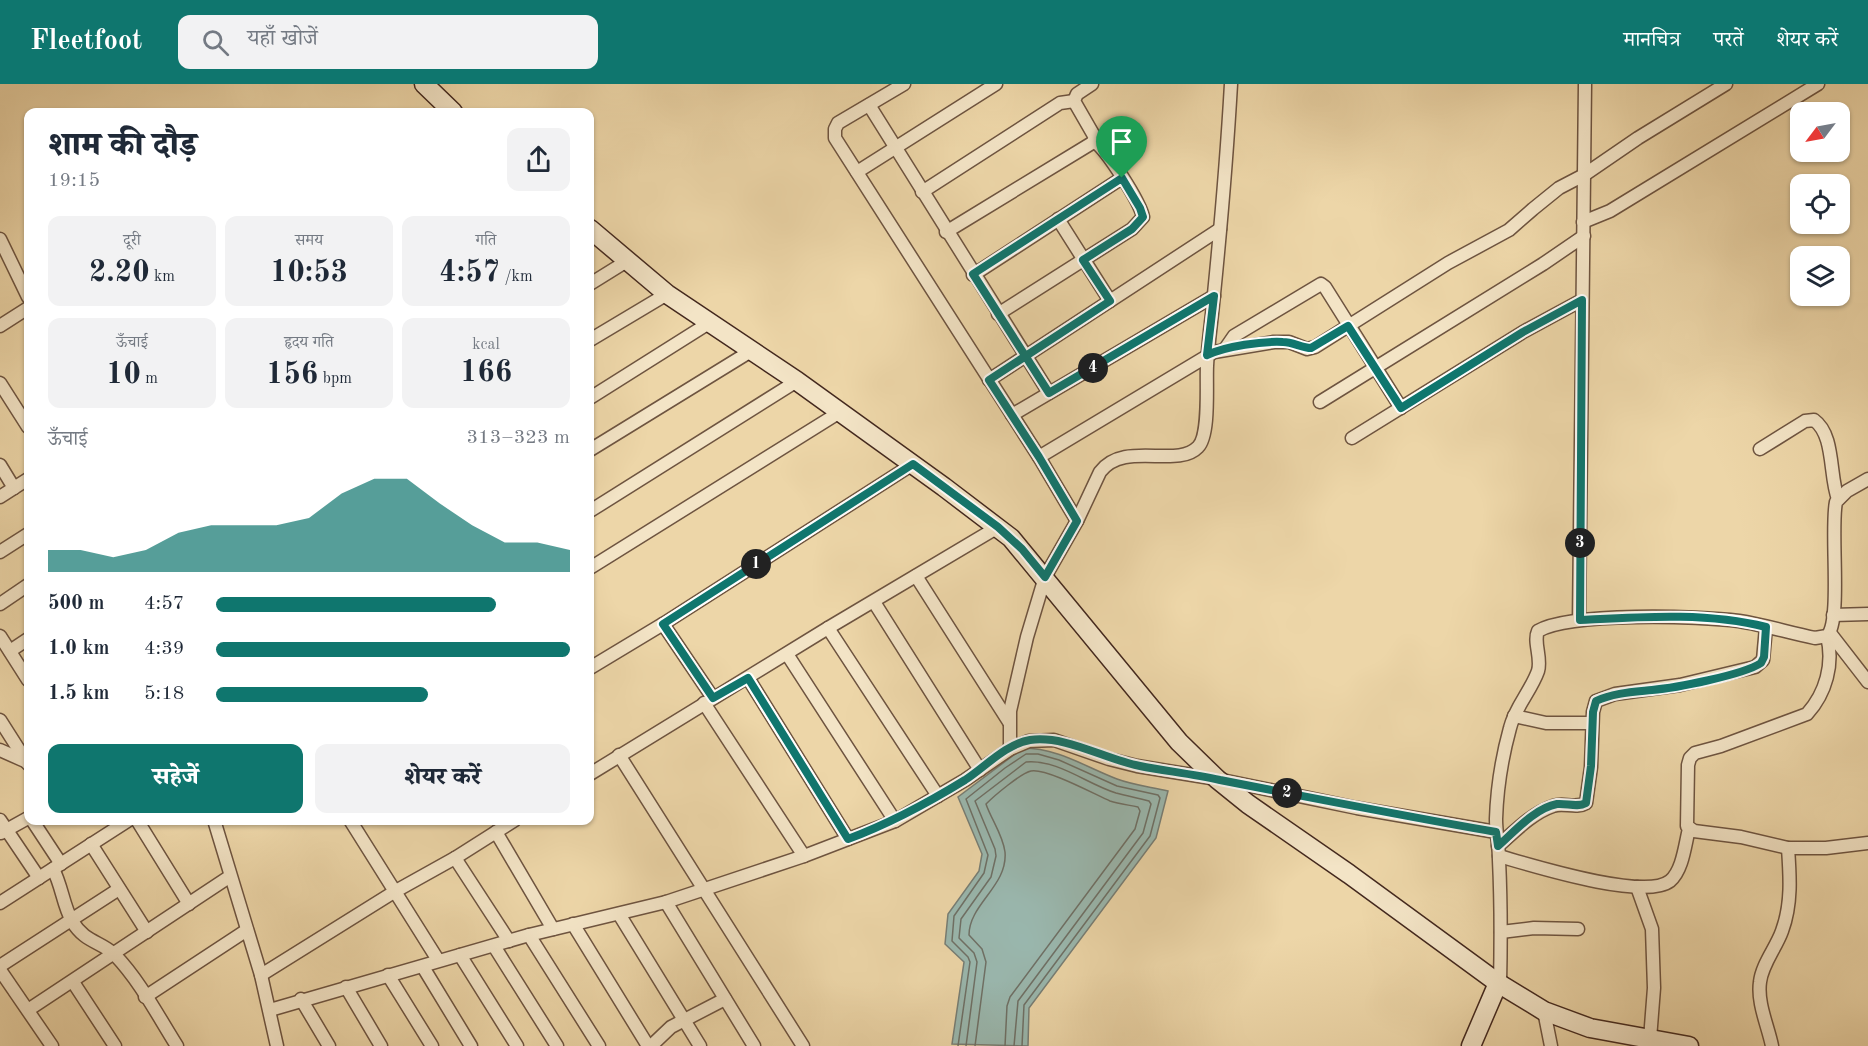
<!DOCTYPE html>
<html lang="hi">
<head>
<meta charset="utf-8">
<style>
	:root { --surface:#fff; --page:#f2f2f3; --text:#1f2937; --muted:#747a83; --accent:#0f766e }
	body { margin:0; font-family:"Old Standard TT","Noto Serif Devanagari",serif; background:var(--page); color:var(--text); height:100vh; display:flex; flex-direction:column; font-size:22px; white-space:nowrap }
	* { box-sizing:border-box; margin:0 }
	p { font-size:20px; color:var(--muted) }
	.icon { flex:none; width:33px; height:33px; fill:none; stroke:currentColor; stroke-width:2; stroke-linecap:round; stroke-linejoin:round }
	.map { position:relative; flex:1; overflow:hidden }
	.panel { position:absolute; left:24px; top:24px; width:570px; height:717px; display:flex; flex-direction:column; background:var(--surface); border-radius:12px; box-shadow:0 2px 4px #0004 }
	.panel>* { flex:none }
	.needle { width:39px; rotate:238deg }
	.controls { position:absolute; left:1790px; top:18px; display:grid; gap:12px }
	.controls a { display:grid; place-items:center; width:60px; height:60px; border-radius:12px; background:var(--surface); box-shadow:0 2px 4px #0004; font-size:30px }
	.pin { position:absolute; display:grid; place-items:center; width:51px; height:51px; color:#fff; margin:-62px -26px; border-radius:50% 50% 50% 0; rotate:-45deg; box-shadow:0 0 6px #0007 }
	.pin .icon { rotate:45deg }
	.km { position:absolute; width:30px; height:30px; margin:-15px; border-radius:50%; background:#222; color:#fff; font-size:16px; line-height:30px; text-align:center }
	.round { display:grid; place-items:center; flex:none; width:63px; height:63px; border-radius:12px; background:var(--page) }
	.head { display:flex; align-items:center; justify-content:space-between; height:102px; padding:0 24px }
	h1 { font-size:33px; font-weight:800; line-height:45px }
	.metrics { display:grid; grid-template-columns:repeat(3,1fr); gap:9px; height:102px; padding:6px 24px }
	.metrics div { display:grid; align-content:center; border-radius:12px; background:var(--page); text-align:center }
	.metrics b { font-size:30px; font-weight:800 }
	.metrics small { font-size:16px; font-weight:400 }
	.metrics p { font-size:16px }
	.chart { height:168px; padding:12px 24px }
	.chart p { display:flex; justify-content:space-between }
	.chart svg { width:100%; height:108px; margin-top:6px; fill:var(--accent); opacity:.7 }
	.primary-button { display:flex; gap:12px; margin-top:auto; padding:12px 24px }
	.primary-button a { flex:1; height:69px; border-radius:12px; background:var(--accent); color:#fff; font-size:24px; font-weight:800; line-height:69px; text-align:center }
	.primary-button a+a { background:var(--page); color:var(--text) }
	ul { padding:0 24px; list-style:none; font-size:20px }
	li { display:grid; grid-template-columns:96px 72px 1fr; align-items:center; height:45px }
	li i { height:15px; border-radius:8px; background:var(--accent) }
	header { display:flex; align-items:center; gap:36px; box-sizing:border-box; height:84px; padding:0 30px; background:var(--accent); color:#fff }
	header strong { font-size:28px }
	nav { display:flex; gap:33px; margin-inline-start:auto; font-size:21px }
	.search { width:420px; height:54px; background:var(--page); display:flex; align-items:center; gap:15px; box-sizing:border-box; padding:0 21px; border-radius:12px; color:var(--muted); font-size:22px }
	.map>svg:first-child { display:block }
</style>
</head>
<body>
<header>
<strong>Fleetfoot</strong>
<div class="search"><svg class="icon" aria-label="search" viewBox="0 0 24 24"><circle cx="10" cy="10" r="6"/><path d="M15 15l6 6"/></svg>यहाँ खोजें</div>
<nav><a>मानचित्र</a><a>परतें</a><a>शेयर करें</a></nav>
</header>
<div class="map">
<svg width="1868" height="962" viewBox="0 0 1868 962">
	<rect width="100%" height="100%" fill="#edd6a8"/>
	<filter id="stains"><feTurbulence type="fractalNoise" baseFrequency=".00333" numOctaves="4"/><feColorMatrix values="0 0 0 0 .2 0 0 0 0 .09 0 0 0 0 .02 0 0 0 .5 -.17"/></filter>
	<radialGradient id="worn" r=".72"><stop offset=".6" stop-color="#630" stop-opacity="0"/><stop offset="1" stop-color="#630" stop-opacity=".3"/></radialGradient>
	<!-- water -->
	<path fill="#9ab8af" stroke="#777e75" stroke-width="1.5" d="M1023,664C1057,664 1086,683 1117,695C1133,701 1151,703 1168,707L1156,754L1029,924L1028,962L952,960L964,878L945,860L948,830L979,787L982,770L958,713Z"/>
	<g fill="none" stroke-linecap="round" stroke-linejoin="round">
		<!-- shore -->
		<g stroke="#6e7066" stroke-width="1.5">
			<polyline points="958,962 970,878 968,873 952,857 954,832 984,789 988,771 966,715 1005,684 1026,670 1038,670 1059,676 1117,702 1158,711 1160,714 1150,752 1024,921 1022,962"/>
			<path d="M966,962L977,878L974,869L959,854L961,835L991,793L996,772L995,765L975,717L1026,678C1057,675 1087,700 1116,709C1127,712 1138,714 1149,717L1151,720L1143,749L1018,917L1014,962"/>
			<path d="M975,962L986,878L982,865L969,851C969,820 1008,802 1005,768C1003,751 991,735 986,720C994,712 1021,689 1031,687C1046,684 1094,710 1110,717C1119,720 1129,721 1138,723L1140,727L1135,745L1010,913L1007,922L1005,962"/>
		</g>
		<!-- street casing -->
		<g stroke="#6e5440" stroke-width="15">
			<g id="street">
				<polyline points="904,0 838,39 835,45 835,54 1039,373 1077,437"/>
				<polyline points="869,21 1049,309"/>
				<polyline points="857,88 996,0"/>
				<polyline points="922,108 1060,19 1074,17"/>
				<polyline points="1058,135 1110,217"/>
				<polyline points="1583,138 1610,127 1818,0"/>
				<polyline points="946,148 1092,59 1095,54 1093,50 1074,17 1077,10 1092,0"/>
				<polyline points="0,155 28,213"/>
				<polyline points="973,191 1122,94"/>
				<polyline points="590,200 627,177"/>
				<path d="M998,230L1132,145L1143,133C1140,118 1107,66 1094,57"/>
				<polyline points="0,242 28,224"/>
				<polyline points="590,256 667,210"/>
				<polyline points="1225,265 1234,252 1321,200 1325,203 1401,324"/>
				<polyline points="989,296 1220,145"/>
				<polyline points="0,299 28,343"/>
				<polyline points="590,314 709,239"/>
				<polyline points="1320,318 1543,180 1584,152"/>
				<polyline points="1012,331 1214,212"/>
				<polyline points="1352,354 1523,248 1582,216"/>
				<path d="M1760,365L1805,337L1814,336C1835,351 1829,391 1838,415"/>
				<polyline points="590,366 751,267"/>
				<polyline points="1039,373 1214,268 1274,258 1289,258 1307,265 1315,263 1448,179 1509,146 1533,125 1559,104 1584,91 1638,54 1726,0"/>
				<polyline points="0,381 14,404"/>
				<polyline points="0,413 28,395"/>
				<polyline points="590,427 797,297"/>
				<polyline points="0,468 28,450"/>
				<polyline points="590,484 840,328"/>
				<polyline points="916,492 1009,638"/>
				<polyline points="874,518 980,686"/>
				<polyline points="0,520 28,501"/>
				<polyline points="1833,531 1868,530"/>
				<polyline points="1579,536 1585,0"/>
				<polyline points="663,540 713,614"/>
				<polyline points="828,544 938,712"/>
				<polyline points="1830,549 1868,598"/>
				<polyline points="0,552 28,596"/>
				<path d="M1827,552C1834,580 1826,609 1807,630L1721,662L1695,669L1690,674L1688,681L1687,742L1694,747L1741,753L1788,764H1826L1868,759"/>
				<polyline points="10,567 28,555"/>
				<polyline points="787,570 895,737"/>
				<polyline points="590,584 663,540 913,380"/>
				<polyline points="748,594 848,755"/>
				<polyline points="704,619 804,772"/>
				<polyline points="1514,632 1546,639 1592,639"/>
				<polyline points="0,636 28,680"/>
				<path d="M1010,665V627L1027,553L1045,493L1077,437L1100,388C1124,356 1177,385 1198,363C1210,351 1206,301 1207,282C1208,258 1212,234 1214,210C1221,140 1227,70 1231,0"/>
				<polyline points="0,666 27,678"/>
				<polyline points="619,671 803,962"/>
				<polyline points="590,690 828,544 998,443"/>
				<polyline points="0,736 39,794"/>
				<polyline points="32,736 61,780"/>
				<polyline points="137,736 189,820"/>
				<polyline points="214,736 261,891 277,962"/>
				<polyline points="350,736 438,876"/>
				<polyline points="496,748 553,845"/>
				<polyline points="1,749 28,734"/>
				<polyline points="91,760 147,848"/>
				<path d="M1498,762C1514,748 1532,729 1553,722C1563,718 1576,725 1586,719L1591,683L1593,628L1596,617L1615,610L1680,601L1755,583L1763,576L1766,543"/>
				<path d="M1499,772C1531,781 1644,817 1670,797C1683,786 1685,760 1689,745"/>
				<polyline points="455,774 509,857"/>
				<path d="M53,785C62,802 63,821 72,837C85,859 101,857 115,871C140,897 158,932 177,962"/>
				<polyline points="1637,803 1652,845 1654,904 1650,955"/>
				<polyline points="666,818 754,962"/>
				<polyline points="0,819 129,736"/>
				<polyline points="619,830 700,962"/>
				<polyline points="573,840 648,962"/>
				<polyline points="1501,848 1534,844 1578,845"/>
				<polyline points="529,851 599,962"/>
				<polyline points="494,862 557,962"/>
				<polyline points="460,871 517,962"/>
				<polyline points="0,882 119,805"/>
				<polyline points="423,883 471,962"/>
				<polyline points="0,886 52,962"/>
				<polyline points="261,891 394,808 455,774 515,736"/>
				<polyline points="388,891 432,962"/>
				<polyline points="73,898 115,962"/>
				<path d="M1500,900C1501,858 1501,817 1499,776C1499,762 1496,749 1496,735C1497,705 1502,673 1510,644C1515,623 1531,607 1538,587C1542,574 1533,558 1538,547C1570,528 1700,532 1739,537C1765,541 1790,549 1815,554L1827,552C1842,537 1830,445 1836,418L1847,407L1868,395"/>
				<polyline points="346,903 381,962"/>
				<polyline points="145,913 247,846"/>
				<polyline points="301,915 329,962"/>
				<polyline points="28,926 229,793"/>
				<polyline points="270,926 529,851 666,818 804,772 895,737 965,696 1010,665 1029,657 1054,656 1109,675 1137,682 1217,695 1357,724 1496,748"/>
				<polyline points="1544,927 1551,962"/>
				<polyline points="651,962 671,943 725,915"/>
				<path d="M1772,962C1768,942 1757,919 1760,898C1762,880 1776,864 1782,847C1792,820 1790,792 1788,764"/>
			</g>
		</g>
		<!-- secondary casing -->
		<g stroke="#43281e" stroke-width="21">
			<g id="secondary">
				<polyline points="424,0 453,28"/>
				<polyline points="590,145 667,210 797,297 944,403 1011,454 1179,658 1217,695 1248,720 1349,790 1498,899 1544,927 1590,944 1689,962"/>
				<polyline points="1471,962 1498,899"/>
			</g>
		</g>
		<!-- street -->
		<use href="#street" stroke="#f3e4c6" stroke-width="12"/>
		<!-- secondary -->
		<use href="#secondary" stroke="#f3e4c6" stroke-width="18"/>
	</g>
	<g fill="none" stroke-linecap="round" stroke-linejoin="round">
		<!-- route casing -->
		<g stroke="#fff" stroke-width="12">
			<path id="route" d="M1122,94L1140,124L1143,133L1132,145L1083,176L1110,217L989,296L1039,373L1077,437L1045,493L1022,465L998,443L913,380L663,540L713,614L748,594L848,755C891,739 926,720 965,696C985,683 1006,660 1030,656C1066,651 1104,675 1140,682C1166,687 1193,690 1220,696C1312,714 1404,732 1496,748L1498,762C1514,748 1535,724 1557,720C1567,719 1577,724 1586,719L1591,682L1593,628L1596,617C1613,609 1633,608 1652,606C1675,604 1743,591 1761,579L1764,573L1766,543C1706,528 1640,533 1580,536L1582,216L1523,248L1401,324L1348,242L1311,264C1302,264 1293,258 1283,258C1262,257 1227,262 1207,271L1214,212L1049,309L973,190L1122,94"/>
		</g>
		<!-- route -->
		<use href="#route" stroke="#0f766e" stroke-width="8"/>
	</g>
	<rect width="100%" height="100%" filter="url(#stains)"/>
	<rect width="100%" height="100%" fill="url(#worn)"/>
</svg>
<div class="controls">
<a><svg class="needle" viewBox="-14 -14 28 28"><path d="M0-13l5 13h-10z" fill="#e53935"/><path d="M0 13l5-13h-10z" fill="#747a83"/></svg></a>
<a><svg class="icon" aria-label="locate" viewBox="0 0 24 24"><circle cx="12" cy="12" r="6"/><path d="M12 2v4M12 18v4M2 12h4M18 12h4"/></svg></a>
<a><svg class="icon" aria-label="layers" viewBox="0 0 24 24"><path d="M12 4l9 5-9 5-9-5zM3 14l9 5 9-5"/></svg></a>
</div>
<div class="pin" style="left:1122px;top:94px;background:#1e9e55"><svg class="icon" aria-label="arrive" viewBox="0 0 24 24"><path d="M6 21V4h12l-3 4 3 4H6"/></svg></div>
<b class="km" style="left:756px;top:480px">1</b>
<b class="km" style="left:1287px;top:709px">2</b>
<b class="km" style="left:1580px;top:459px">3</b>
<b class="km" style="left:1093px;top:284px">4</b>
<section class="panel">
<div class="head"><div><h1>शाम की दौड़</h1><p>19:15</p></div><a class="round"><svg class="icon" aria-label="share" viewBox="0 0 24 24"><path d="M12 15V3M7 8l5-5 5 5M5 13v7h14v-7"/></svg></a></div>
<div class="metrics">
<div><p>दूरी</p><b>2.20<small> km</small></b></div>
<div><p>समय</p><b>10:53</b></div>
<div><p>गति</p><b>4:57<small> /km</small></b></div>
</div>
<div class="metrics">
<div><p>ऊँचाई</p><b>10<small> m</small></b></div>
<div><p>हृदय गति</p><b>156<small> bpm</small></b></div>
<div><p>kcal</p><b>166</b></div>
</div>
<div class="chart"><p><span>ऊँचाई</span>313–323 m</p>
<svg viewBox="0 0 160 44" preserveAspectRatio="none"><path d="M0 44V35L10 35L20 38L30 35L40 28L50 25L60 25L70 25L80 22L90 12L100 6L110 6L120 16L130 25L140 32L150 32L160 35V44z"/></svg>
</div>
<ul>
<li><b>500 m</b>4:57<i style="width:79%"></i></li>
<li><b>1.0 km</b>4:39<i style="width:100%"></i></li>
<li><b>1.5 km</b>5:18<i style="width:60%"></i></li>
</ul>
<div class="primary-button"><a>सहेजें</a><a>शेयर करें</a></div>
</section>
</div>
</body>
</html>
